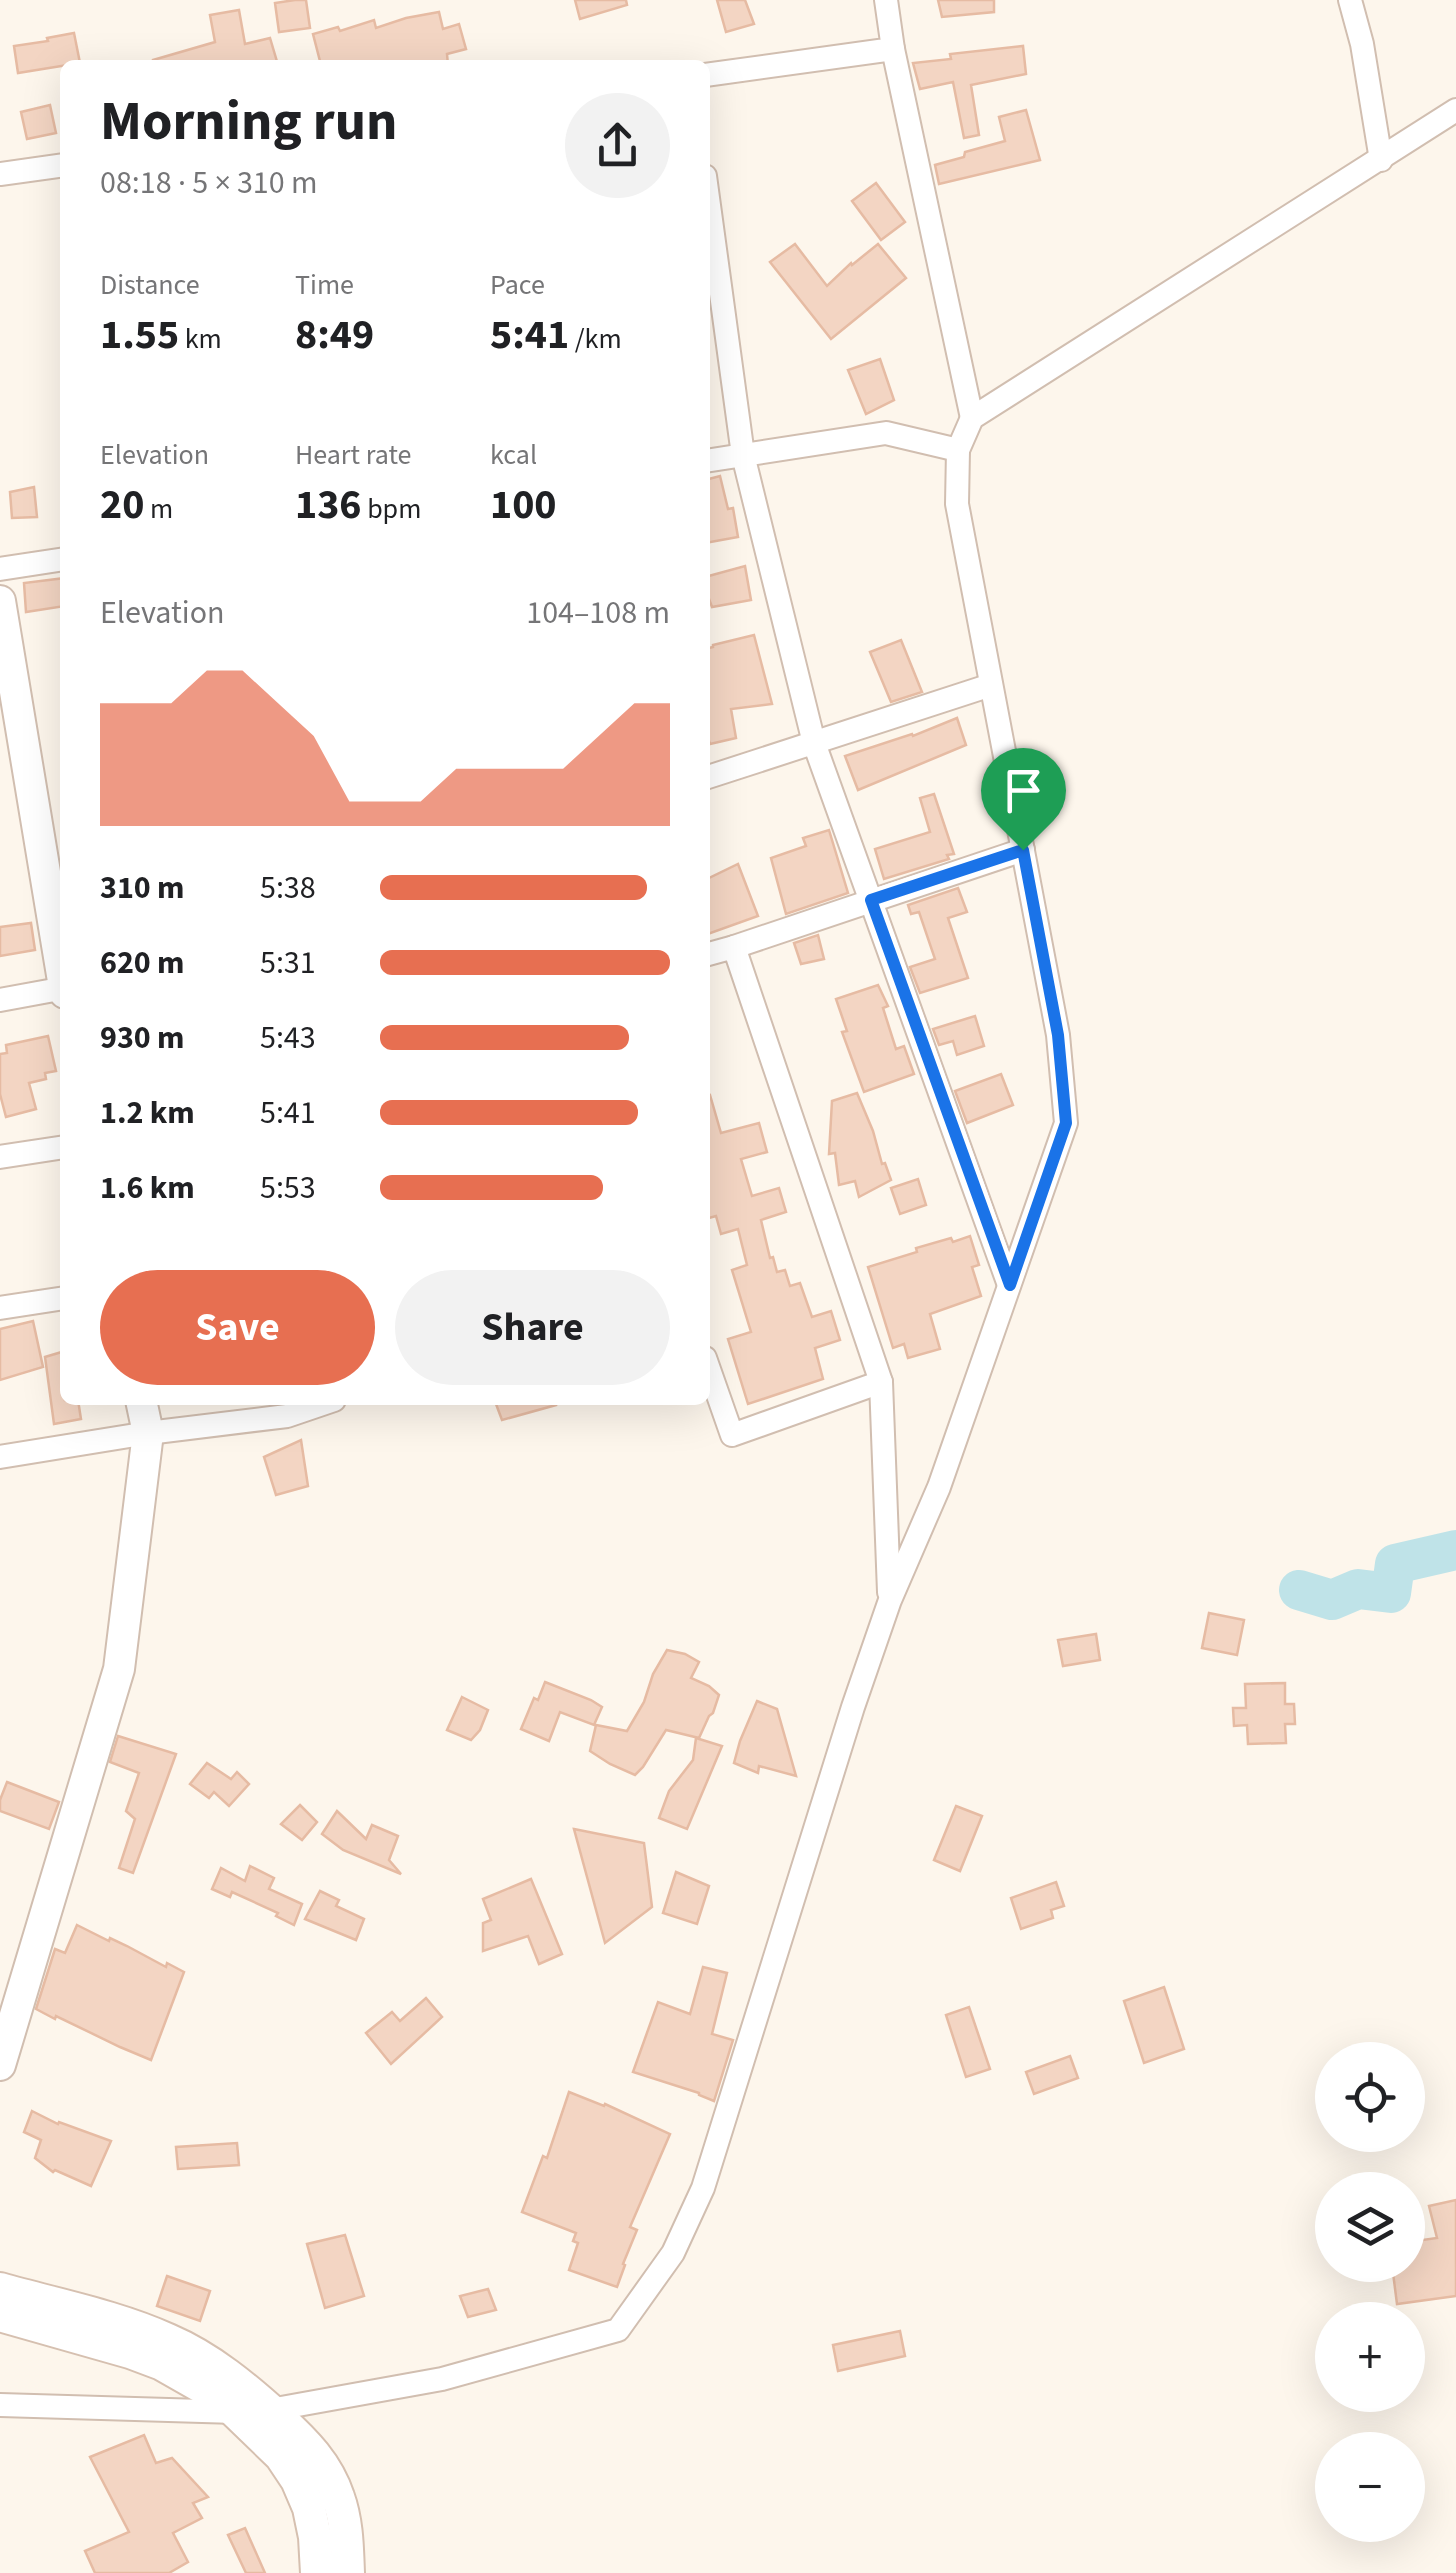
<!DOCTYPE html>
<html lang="en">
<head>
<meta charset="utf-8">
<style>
	:root { --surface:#fff; --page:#f2f2f2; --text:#202124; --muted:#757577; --accent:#e76f51 }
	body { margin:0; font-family:"Source Sans 3",sans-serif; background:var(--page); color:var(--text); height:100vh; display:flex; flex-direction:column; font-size:38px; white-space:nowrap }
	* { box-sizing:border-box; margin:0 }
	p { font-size:32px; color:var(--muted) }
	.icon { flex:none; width:55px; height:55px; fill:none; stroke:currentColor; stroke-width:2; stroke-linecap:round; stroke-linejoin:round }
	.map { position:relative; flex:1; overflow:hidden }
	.details { position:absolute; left:60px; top:60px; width:650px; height:1345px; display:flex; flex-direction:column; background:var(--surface); border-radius:15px; box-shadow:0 10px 40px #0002 }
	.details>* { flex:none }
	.fabs { position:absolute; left:1315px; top:2042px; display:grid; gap:20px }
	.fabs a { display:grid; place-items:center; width:110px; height:110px; border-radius:50%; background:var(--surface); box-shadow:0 10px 40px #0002; font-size:50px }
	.pin { position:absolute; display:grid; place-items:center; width:85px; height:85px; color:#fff; margin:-102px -42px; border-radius:50% 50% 50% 0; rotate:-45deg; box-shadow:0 0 10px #0007 }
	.pin .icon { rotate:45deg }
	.round { display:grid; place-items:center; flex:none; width:105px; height:105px; border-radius:52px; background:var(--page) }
	.head { display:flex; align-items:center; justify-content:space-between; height:170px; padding:0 40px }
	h1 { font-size:55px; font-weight:700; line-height:75px }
	.metrics { display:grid; grid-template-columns:repeat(3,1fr); gap:15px; height:170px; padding:10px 40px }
	.metrics div { display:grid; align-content:center }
	.metrics b { font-size:42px; font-weight:700 }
	.metrics small { font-size:28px; font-weight:400 }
	.metrics p { font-size:28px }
	.chart { height:280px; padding:20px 40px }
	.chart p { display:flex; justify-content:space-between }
	.chart svg { width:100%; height:180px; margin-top:10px; fill:var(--accent); opacity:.7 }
	.cta { display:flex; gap:20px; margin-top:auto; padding:20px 40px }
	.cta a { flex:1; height:115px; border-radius:60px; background:var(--accent); color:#fff; font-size:40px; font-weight:700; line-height:115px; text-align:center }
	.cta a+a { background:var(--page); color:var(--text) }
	ul { padding:0 40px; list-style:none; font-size:32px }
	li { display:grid; grid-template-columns:160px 120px 1fr; align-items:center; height:75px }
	li i { height:25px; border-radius:12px; background:var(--accent) }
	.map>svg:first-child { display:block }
</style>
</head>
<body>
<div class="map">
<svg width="1456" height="2573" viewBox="0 0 1456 2573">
	<rect width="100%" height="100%" fill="#fdf6ec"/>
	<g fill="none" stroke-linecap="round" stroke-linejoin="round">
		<!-- river -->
		<polyline stroke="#bfe3e8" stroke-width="40" points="1299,1590 1332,1600 1358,1589 1391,1593 1395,1564 1456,1550"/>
	</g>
	<!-- building -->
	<g fill="#f3d5c3" stroke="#e6bba3" stroke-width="2.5">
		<polygon points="295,0 306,0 310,28 279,32 275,3"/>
		<polygon points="575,0 626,0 627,5 580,19"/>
		<polygon points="717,0 745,0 754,24 726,32"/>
		<polygon points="938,0 994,0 994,12 942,17"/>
		<polygon points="239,10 245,44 270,38 278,65 153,65 153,60 215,42 210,15"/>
		<polygon points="439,12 443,29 459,24 466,49 447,54 448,65 321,65 313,34 338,27 340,31 374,20 376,28 406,18"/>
		<polygon points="74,33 80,63 18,73 14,46 48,41 47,38"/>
		<polygon points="1023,46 1026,74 971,85 979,135 964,138 953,82 920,89 913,63 951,59 950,54"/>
		<polygon points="50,105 56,133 27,139 21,112"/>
		<polygon points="1026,110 1040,160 939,184 935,165 964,157 965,152 1005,141 999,117"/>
		<polygon points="876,183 905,222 881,240 852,201"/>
		<polygon points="795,244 827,286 851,263 852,265 878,244 906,278 831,339 770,262"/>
		<polygon points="880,359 894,400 866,414 848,370"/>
		<polygon points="720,476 728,509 733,508 738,537 705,543 705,480"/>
		<polygon points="34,487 37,517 12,518 10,492"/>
		<polygon points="745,566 751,600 712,607 705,588 705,577"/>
		<polygon points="65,578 65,606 26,612 24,583"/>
		<polygon points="754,635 772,704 731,709 736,738 710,744 705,728 705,649 713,647 713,645"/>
		<polygon points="901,640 922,692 891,702 870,652"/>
		<polygon points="957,718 966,745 858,790 845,756 912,734 913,736"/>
		<polygon points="934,794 954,854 947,855 949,859 884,879 875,849 930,832 920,798"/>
		<polygon points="829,830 848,893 786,914 771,858 806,846 803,838"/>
		<polygon points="738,864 758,916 705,935 705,880"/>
		<polygon points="958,888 967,912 948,918 968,978 920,993 910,967 935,959 919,912 911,914 908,905"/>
		<polygon points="31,923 35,950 0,956 0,927"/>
		<polygon points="818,935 824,959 801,964 794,943"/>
		<polygon points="878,985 888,1006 883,1008 896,1049 904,1046 914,1074 864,1092 842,1032 847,1031 836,999"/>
		<polygon points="975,1016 984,1046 957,1055 953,1041 939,1045 933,1029"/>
		<polygon points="48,1036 56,1071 45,1073 46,1079 29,1083 36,1109 6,1117 0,1094 0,1054 7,1053 6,1045"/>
		<polygon points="1001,1074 1013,1105 967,1123 955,1091"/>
		<polygon points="857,1093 873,1131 882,1164 885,1163 891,1180 859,1197 855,1181 839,1185 835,1153 829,1154 832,1101"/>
		<polygon points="710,1095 721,1133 759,1123 767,1152 741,1159 752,1196 779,1188 786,1212 761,1220 770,1258 773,1257 777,1272 785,1270 790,1286 800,1283 812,1317 831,1311 840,1340 815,1348 823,1379 748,1404 728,1339 751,1332 732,1270 747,1265 738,1229 721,1234 716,1216 705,1219 705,1096"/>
		<polygon points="918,1179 926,1205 900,1214 891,1188"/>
		<polygon points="970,1236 979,1265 972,1267 981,1296 930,1314 940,1349 908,1358 904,1344 893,1348 868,1267 917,1252 916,1248 951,1238 953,1242"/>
		<polygon points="33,1321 43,1367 0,1380 0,1329"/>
		<polygon points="65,1351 65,1400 78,1400 81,1419 54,1424 45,1357"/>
		<polygon points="511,1400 555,1400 556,1405 502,1420 496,1404"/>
		<polygon points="301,1440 308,1486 276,1495 264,1457"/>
		<polygon points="1209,1613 1244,1620 1237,1655 1202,1648"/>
		<polygon points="1096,1634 1100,1660 1063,1666 1058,1640"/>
		<polygon points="667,1650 685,1654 699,1662 691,1678 709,1686 719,1695 713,1713 709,1716 699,1738 666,1730 643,1767 635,1775 610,1764 590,1751 596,1725 627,1731 644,1702 653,1674"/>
		<polygon points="545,1682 591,1700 602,1707 594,1725 560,1712 549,1741 521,1729 534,1698 538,1700"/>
		<polygon points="1285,1683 1285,1704 1294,1704 1295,1724 1285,1724 1286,1743 1248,1744 1247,1725 1234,1726 1233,1708 1246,1708 1245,1684"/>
		<polygon points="462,1697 488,1710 480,1730 471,1740 447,1730"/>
		<polygon points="757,1701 777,1709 796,1776 759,1766 758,1773 734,1763 740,1741"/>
		<polygon points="118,1736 176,1754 133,1873 119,1868 135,1819 126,1811 139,1773 110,1762"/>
		<polygon points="696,1738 722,1746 687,1829 659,1818 669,1791 693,1760"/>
		<polygon points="207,1763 231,1779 237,1772 249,1784 229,1806 214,1792 209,1798 190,1784"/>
		<polygon points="7,1782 59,1802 49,1829 0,1811 0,1800"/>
		<polygon points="300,1805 317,1822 302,1840 281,1824"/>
		<polygon points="956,1806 982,1816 960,1871 934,1860"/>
		<polygon points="337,1811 366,1839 372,1825 398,1836 389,1860 401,1874 343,1850 322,1834"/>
		<polygon points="574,1829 644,1843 652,1907 605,1943"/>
		<polygon points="250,1866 274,1878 269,1889 302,1904 294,1925 276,1916 278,1913 232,1892 230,1897 212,1889 221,1868 245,1881"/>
		<polygon points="676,1872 709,1886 697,1924 663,1913"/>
		<polygon points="531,1879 562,1954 539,1964 528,1936 483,1951 483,1923 491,1920 483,1899"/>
		<polygon points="1056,1882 1064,1906 1051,1910 1053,1918 1021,1929 1011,1898"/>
		<polygon points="320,1891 339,1900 336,1906 364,1919 356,1940 305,1919"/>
		<polygon points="77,1925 109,1941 110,1938 127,1946 166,1967 167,1963 184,1972 151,2060 120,2047 56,2016 55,2019 36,2009 55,1949 65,1953"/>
		<polygon points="703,1967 727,1973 712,2034 733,2040 714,2101 699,2095 699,2093 633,2072 658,2002 690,2014"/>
		<polygon points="1164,1987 1184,2049 1144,2063 1124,2001"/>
		<polygon points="426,1998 442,2017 391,2064 366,2033 392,2012 400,2021"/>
		<polygon points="969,2007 990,2069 966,2077 946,2015"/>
		<polygon points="1070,2056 1078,2078 1034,2094 1026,2072"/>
		<polygon points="569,2092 604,2106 605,2104 670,2134 630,2227 637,2230 623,2264 625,2265 617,2287 569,2270 578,2243 573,2241 576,2233 522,2212 543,2156 547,2158"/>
		<polygon points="32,2111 58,2124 59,2122 111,2141 91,2186 55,2170 53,2172 35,2158 41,2140 24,2132"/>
		<polygon points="237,2143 239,2165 178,2169 176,2147"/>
		<polygon points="1456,2200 1456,2296 1397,2304 1392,2265 1408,2265 1408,2242 1437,2238 1429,2206"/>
		<polygon points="345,2235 364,2296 325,2308 307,2244"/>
		<polygon points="167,2276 210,2291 200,2321 157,2306"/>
		<polygon points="488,2289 496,2310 468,2317 460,2296"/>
		<polygon points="900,2331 905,2356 838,2371 833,2345"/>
		<polygon points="144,2435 156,2463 172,2458 208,2497 193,2503 202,2518 173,2533 188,2562 169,2573 95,2573 85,2551 129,2532 90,2457"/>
		<polygon points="245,2528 265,2573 246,2573 228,2535"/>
	</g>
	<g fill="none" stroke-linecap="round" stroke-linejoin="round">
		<!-- minor casing -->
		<g stroke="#d1beb0" stroke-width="26">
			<g id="minor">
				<polyline points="1350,0 1362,44 1381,160"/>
				<polyline points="893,49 972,418"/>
				<polyline points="705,75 893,49 886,0"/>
				<polyline points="0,174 65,165"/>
				<polyline points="705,176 743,455 814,743 1009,1285"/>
				<polyline points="705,461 886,433 958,450"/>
				<polyline points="0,569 65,559"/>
				<polyline points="705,778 991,685"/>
				<polyline points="734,947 1023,850"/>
				<polyline points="705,955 734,947 881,1382 889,1592"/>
				<polyline points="0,1000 65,988"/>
				<polyline points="0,1157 65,1147"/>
				<polyline points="0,1308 65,1298"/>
				<polyline points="705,1358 732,1435 881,1382"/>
				<polyline points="0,1457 148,1433 287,1416 334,1400"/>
				<polyline points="0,2405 236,2412 270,2410 442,2379 618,2330 673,2253 703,2188 853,1707 890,1600 939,1487 1066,1123 1058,1035 957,504 958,450 972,418 1456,110"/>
			</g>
		</g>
		<!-- tertiary casing -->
		<g stroke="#d1beb0" stroke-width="34">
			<g id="tertiary">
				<polyline points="0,601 65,993"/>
				<polyline points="0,2065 119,1669 148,1433 141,1400"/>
			</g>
		</g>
		<!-- secondary casing -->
		<g stroke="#d6c0b0" stroke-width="36">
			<g id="secondary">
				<path d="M0,2289C56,2305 115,2316 168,2340C210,2358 246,2388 280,2419C305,2442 327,2464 338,2497C347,2522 347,2548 348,2573"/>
				<polyline points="0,2315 130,2352 162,2364 220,2397 281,2456 297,2480 309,2508 315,2537 317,2573"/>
			</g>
		</g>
		<!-- minor -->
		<use href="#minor" stroke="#fff" stroke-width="22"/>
		<!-- tertiary -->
		<use href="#tertiary" stroke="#fff" stroke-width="30"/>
		<!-- secondary -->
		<use href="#secondary" stroke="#fff" stroke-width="32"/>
	</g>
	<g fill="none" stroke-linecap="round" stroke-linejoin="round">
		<!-- route casing -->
		<g stroke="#fff" stroke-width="20">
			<polygon id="route" points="1023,850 1058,1035 1066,1123 1010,1285 871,900"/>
		</g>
		<!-- route -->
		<use href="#route" stroke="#1a73e8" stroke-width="12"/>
	</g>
</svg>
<div class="fabs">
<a><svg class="icon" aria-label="locate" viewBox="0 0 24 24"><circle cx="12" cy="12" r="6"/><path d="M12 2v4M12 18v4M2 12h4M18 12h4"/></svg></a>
<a><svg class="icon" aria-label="layers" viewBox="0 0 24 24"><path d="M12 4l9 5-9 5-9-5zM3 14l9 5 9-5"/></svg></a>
<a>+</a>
<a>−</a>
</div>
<div class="pin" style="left:1023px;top:850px;background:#1e9e55"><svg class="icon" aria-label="arrive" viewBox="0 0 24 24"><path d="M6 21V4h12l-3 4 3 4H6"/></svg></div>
<section class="details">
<div class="head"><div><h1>Morning run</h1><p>08:18 · 5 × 310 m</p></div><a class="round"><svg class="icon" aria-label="share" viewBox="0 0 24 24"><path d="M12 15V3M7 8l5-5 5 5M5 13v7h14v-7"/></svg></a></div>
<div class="metrics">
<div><p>Distance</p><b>1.55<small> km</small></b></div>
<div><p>Time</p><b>8:49</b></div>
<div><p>Pace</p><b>5:41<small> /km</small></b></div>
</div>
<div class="metrics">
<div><p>Elevation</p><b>20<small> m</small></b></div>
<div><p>Heart rate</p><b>136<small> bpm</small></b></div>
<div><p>kcal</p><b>100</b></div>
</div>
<div class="chart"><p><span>Elevation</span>104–108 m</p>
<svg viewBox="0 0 160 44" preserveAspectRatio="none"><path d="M0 44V14L10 14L20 14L30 6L40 6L50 14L60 22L70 38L80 38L90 38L100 30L110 30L120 30L130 30L140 22L150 14L160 14V44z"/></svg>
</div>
<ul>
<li><b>310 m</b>5:38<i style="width:92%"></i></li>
<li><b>620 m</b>5:31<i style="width:100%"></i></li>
<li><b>930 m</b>5:43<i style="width:86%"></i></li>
<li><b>1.2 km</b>5:41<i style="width:89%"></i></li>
<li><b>1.6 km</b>5:53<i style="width:77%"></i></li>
</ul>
<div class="cta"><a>Save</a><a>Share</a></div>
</section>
</div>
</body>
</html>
